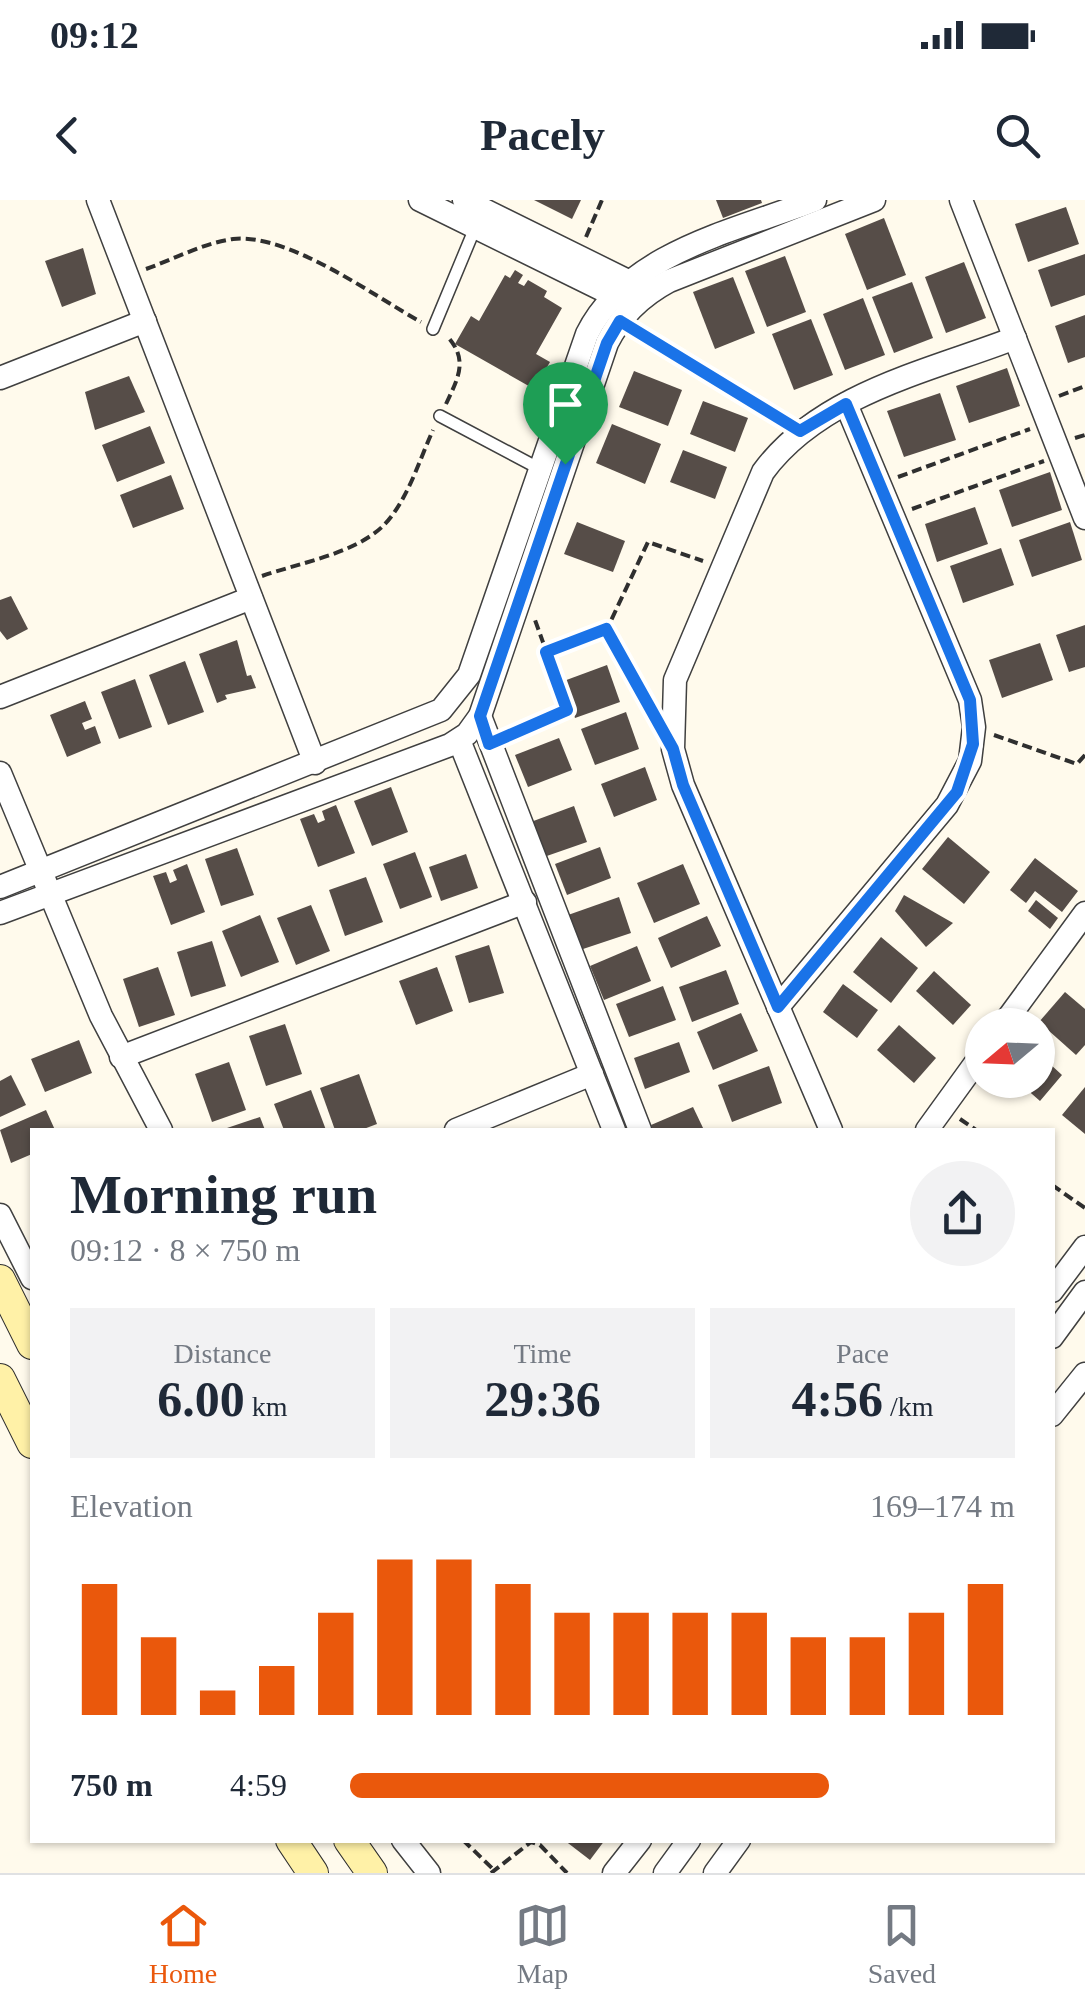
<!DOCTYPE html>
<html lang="en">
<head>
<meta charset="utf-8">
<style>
	:root { --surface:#fff; --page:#f2f2f3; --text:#1f2937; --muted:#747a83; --line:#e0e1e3; --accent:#ea580c }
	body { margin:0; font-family:Georgia,serif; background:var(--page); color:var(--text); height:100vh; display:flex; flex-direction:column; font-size:38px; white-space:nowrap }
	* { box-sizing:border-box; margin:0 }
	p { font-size:32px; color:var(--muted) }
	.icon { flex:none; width:55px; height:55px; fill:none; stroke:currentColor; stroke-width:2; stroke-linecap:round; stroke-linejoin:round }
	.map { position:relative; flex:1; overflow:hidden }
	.drawer { position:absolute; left:30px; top:928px; width:1025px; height:715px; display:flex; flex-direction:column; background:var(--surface); border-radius:0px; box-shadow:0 2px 8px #0004 }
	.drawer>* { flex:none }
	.needle { width:65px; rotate:251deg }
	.controls { position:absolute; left:965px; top:808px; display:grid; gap:20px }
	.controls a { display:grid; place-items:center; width:90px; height:90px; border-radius:50%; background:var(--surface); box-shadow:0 2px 8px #0004; font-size:50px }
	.pin { position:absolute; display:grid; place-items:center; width:85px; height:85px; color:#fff; margin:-102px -42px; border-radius:50% 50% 50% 0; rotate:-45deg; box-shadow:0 0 10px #0007 }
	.pin .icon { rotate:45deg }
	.round { display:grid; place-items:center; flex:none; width:105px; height:105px; border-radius:52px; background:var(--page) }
	.overview { display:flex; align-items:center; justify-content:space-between; height:170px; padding:0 40px }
	h1 { font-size:55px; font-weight:700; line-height:75px }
	.figures { display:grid; grid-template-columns:repeat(3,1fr); gap:15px; height:170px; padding:10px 40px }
	.figures div { display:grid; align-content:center; border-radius:0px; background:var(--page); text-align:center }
	.figures b { font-size:50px; font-weight:700 }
	.figures small { font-size:28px; font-weight:400 }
	.figures p { font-size:28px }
	.chart { height:280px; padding:20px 40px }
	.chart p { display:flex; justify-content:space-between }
	.chart svg { width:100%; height:180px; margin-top:10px; stroke:var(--accent); stroke-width:6 }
	ul { padding:0 40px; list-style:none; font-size:32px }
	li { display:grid; grid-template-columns:160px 120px 1fr; align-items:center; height:75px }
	li i { height:25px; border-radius:12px; background:var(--accent) }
	.status { display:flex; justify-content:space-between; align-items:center; height:70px; padding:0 50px; background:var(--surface); direction:ltr }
	.status svg { height:28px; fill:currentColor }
	header { display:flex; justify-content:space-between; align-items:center; height:130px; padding:0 40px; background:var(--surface); font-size:45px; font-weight:700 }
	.tab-bar { display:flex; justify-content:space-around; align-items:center; height:140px; border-top:2px solid var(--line); background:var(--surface); font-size:28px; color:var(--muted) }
	.tab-bar a { display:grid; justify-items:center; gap:5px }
	.tab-bar .active { color:var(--accent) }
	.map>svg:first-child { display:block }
</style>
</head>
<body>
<div class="status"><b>09:12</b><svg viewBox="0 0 49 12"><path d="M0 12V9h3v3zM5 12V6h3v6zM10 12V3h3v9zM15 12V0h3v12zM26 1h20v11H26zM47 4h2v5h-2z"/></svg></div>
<header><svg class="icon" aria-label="back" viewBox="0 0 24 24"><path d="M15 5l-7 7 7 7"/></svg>Pacely<svg class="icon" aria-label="search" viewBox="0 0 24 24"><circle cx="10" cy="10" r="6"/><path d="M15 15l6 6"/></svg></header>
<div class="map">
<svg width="1085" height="1673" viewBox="0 0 1085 1673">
	<rect width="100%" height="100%" fill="#fffaec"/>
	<!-- building -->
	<g fill="#564d48">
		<polygon points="534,0 581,0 572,19"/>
		<polygon points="716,0 761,0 762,3 723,18"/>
		<polygon points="1066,7 1079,44 1028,62 1015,24"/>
		<polygon points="884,18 906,75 867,90 845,34"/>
		<polygon points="83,48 96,94 62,107 45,61"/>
		<polygon points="1085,54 1085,95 1051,107 1038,70"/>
		<polygon points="785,56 806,112 767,127 745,71"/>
		<polygon points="964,62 986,118 946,133 925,77"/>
		<polygon points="515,70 523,75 518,83 524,86 528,80 547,91 544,97 562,108 536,154 550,162 534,189 455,144 471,116 479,121 505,75 510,78"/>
		<polygon points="733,77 755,133 715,149 693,92"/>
		<polygon points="912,82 933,138 894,153 872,97"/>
		<polygon points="863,98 885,155 845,170 823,114"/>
		<polygon points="1085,115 1085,157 1068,163 1055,126"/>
		<polygon points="811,119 833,175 794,190 772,134"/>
		<polygon points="1007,168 1020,206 969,223 956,186"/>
		<polygon points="634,171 682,190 668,226 619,207"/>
		<polygon points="129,176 145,212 95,230 85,192"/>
		<polygon points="940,193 956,240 904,257 887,211"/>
		<polygon points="703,201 748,218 735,252 690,234"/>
		<polygon points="612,224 661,244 645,284 596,263"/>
		<polygon points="150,226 165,263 117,282 102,245"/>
		<polygon points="683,250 727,267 715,299 670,282"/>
		<polygon points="1050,272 1062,310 1012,327 999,290"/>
		<polygon points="171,275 184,309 133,328 120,295"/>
		<polygon points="975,307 988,344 937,362 925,324"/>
		<polygon points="577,322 625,341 613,372 564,354"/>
		<polygon points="1070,322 1082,360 1032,377 1019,340"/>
		<polygon points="1001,348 1014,385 963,403 950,366"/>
		<polygon points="11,396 28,429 7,440 0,431 0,400"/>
		<polygon points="1085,425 1085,467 1069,472 1056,435"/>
		<polygon points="237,440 247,476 251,475 256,488 225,495 227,499 217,503 199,454"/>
		<polygon points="1040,443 1053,480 1002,498 989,460"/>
		<polygon points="185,461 204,512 168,525 149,475"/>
		<polygon points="607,465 620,502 575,518 561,482"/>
		<polygon points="135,479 152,527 119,539 101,492"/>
		<polygon points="85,501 92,519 82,523 85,530 95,526 101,543 67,557 50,515"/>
		<polygon points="626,512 639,549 595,565 581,529"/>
		<polygon points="559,538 572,570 528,587 515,555"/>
		<polygon points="645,567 657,600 614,617 601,584"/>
		<polygon points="391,587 408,632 372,646 354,601"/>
		<polygon points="336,605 355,653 318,667 300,619 314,614 318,623 325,620 322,611"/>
		<polygon points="574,606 587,642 541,658 528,623"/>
		<polygon points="948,637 990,672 964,704 922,669"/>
		<polygon points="600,647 611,678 567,695 555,664"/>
		<polygon points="237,648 254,695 221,706 205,659"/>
		<polygon points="415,652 432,697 400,709 383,664"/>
		<polygon points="466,654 478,688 441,701 429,667"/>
		<polygon points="1035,658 1078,691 1062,712 1035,691 1026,703 1010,690"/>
		<polygon points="187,664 205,712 171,725 153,676 166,672 170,683 177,680 173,670"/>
		<polygon points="683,664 700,704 654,723 637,683"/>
		<polygon points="366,677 383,722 345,736 329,690"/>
		<polygon points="904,695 953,723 926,747 895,711"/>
		<polygon points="619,697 631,733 580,750 568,715"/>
		<polygon points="1036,700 1058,718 1050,729 1028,711"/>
		<polygon points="311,705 330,751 296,765 277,718"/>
		<polygon points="260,715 279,762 241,777 222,731"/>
		<polygon points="707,716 721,746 671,768 658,738"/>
		<polygon points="881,737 918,768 891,803 853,772"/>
		<polygon points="212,741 226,786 191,797 177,752"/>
		<polygon points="489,745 504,793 469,803 455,756"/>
		<polygon points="637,746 651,781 604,800 590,766"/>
		<polygon points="158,767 175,815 139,827 123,779"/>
		<polygon points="437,767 453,811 416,825 399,781"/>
		<polygon points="726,770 739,804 692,822 679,787"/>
		<polygon points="934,771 971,805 953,825 916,791"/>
		<polygon points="843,784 878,810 857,838 823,812"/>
		<polygon points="663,786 676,820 629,837 616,804"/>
		<polygon points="1065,792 1085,809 1085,845 1076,855 1039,822"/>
		<polygon points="741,813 758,851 713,870 697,832"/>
		<polygon points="285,824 302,874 266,886 249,836"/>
		<polygon points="899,825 936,858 914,883 877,850"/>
		<polygon points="79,840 92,873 45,892 31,859"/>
		<polygon points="679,842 690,872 645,889 634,858"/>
		<polygon points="1038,853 1062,875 1040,901 1016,880 1038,880"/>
		<polygon points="229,862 246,910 212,922 195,874"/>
		<polygon points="769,866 782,903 732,922 718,885"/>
		<polygon points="359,874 377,924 361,930 335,930 320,888"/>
		<polygon points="11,875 26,905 0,917 0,881"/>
		<polygon points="1085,887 1085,934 1062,915"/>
		<polygon points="311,890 326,930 284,930 274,904"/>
		<polygon points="693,907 704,930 653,930 651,925"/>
		<polygon points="46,910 55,930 32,930 32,954 11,963 0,930"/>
		<polygon points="260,917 265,930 224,930 224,929"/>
		<polygon points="564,1640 605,1640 590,1660"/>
	</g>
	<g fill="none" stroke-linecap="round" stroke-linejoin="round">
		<!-- lane casing -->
		<g stroke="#404040" stroke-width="14">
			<g id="lane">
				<polyline points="433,129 475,28"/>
				<polyline points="440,216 540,269"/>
			</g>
		</g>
		<!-- street casing -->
		<g stroke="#404040" stroke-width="25">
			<g id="street">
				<polyline points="98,0 315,563"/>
				<polyline points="420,0 613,95"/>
				<polyline points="464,0 628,81"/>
				<polyline points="961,0 1085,318"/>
				<polyline points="0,178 145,121"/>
				<polyline points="0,497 251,398"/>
				<polyline points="480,516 640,930"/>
				<polyline points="459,540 614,930"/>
				<polyline points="0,573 101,816 161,930"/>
				<path d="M0,687L441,510L469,475L587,134C628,52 735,31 815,0"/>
				<path d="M0,713L450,545L467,534L480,516L607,143C621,115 641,96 669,81L874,0"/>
				<polyline points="778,807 947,605 970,561 974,527 970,500 846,204"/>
				<polyline points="1003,825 1085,713"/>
				<polyline points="121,857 525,702"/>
				<polyline points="456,930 592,874"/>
				<path d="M831,930L683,585L673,549L675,480L763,272C820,194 929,171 1015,138"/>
				<polyline points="927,930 982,854"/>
				<polyline points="0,1015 32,1078"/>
				<polyline points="1052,1091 1085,1047"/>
				<polyline points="1052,1137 1085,1092"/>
				<polyline points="1052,1215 1085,1174"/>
				<polyline points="403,1640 429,1673"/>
				<polyline points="614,1673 640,1640"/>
				<polyline points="665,1673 689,1640"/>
				<polyline points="715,1673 739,1640"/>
			</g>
		</g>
		<!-- secondary casing -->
		<g stroke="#2f2f2f" stroke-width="32">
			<g id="secondary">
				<polyline points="0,1080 32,1144"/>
				<polyline points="0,1179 32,1243"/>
				<polyline points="291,1640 313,1673"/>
				<polyline points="349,1640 372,1673"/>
			</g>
		</g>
		<!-- path -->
		<g stroke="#2f2f2f" stroke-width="4" stroke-dasharray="10 5" stroke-linecap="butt">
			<polyline points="586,37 602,0"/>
			<path d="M146,69C174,59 204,43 233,39C289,33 372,95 421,122"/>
			<polyline points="637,131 787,222"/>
			<polyline points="1059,196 1085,186"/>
			<path d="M446,204C458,178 469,160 447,136"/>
			<polyline points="1075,238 1085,235"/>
			<polyline points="898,277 1030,229"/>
			<polyline points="912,309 1044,261"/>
			<path d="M262,376C299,363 354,354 383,326C407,302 419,261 433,230"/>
			<polyline points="607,429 652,512"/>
			<polyline points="547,452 607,429 648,342 703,361"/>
			<polyline points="994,535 1077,564 1085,555"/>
			<polyline points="507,536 567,509 535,420"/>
			<polyline points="960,919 976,930"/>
			<polyline points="1052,985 1085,1008"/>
			<polyline points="463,1640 494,1670"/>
			<polyline points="491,1673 531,1642 540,1645 567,1673"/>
		</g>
		<!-- lane -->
		<use href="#lane" stroke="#fff" stroke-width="11"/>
		<!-- street -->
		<use href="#street" stroke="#fff" stroke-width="22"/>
		<!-- secondary -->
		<use href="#secondary" stroke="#fff1a7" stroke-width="30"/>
	</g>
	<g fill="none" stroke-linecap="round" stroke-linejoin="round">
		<!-- route casing -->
		<g stroke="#fff" stroke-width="20">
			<polygon id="route" points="620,121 800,231 846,204 970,500 973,544 957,592 778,807 683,585 673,549 606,429 546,452 567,510 489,544 480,516 607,143"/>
		</g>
		<!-- route -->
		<use href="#route" stroke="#1a73e8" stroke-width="12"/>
	</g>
</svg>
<div class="controls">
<a><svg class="needle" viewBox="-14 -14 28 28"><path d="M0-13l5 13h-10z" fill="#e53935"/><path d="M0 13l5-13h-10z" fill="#747a83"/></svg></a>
</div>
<div class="pin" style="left:565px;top:264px;background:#1e9e55"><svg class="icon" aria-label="arrive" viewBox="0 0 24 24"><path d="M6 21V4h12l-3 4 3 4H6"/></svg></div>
<section class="drawer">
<div class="overview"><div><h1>Morning run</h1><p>09:12 · 8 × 750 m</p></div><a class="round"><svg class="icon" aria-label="share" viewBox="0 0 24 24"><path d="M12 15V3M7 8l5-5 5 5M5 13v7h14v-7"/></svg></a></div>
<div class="figures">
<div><p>Distance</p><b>6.00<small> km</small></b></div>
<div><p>Time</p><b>29:36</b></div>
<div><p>Pace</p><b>4:56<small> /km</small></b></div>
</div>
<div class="chart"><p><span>Elevation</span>169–174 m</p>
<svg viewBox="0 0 160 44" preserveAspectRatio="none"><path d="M5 44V12M15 44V25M25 44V38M35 44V32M45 44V19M55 44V6M65 44V6M75 44V12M85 44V19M95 44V19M105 44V19M115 44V19M125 44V25M135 44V25M145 44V19M155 44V12"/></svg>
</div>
<ul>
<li><b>750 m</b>4:59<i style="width:72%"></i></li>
</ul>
</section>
</div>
<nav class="tab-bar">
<a class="active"><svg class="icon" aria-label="home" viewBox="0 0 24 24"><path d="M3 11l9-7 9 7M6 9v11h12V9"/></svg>Home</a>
<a><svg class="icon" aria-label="map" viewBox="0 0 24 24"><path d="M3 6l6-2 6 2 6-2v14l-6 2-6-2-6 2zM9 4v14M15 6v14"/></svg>Map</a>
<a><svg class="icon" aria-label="saved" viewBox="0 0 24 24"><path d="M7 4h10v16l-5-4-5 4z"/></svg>Saved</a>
</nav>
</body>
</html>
